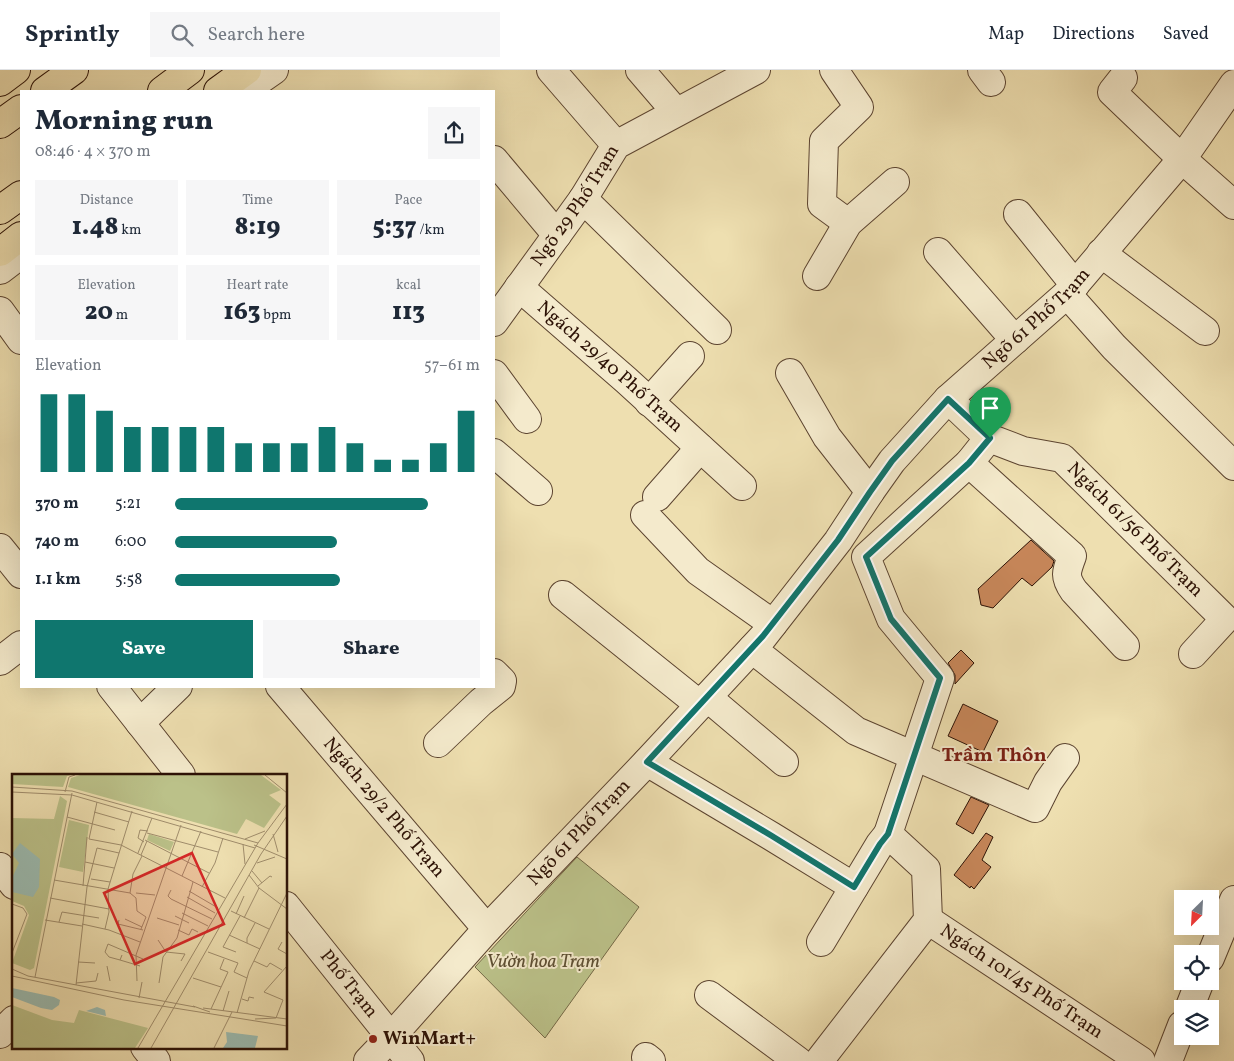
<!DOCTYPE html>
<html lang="en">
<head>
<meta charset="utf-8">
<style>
	:root { --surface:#fff; --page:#f6f6f7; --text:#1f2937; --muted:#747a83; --line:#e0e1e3; --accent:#0f766e }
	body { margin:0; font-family:Vollkorn,serif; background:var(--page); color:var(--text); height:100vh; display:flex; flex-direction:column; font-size:19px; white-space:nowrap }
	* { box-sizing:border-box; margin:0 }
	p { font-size:16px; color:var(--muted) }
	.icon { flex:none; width:28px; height:28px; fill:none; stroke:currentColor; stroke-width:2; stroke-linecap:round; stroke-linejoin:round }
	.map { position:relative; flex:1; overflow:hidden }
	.drawer { position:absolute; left:20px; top:20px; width:475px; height:598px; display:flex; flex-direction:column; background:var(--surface); border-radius:0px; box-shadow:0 5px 20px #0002 }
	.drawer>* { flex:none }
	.needle { width:32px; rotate:204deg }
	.tools { position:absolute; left:1174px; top:820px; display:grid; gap:10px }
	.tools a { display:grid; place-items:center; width:45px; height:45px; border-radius:0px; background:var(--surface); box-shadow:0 5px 20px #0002; font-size:25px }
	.pin { position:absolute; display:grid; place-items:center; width:42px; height:42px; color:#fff; margin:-51px -21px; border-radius:50% 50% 50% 0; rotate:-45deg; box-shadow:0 0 5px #0007 }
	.pin .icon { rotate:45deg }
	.round { display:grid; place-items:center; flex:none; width:52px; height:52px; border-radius:0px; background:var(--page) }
	.overview { display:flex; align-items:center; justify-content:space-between; height:85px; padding:0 15px }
	h1 { font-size:28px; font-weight:800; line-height:38px }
	.metrics { display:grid; grid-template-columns:repeat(3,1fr); gap:8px; height:85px; padding:5px 15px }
	.metrics div { display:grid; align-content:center; border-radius:0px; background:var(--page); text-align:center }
	.metrics b { font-size:25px; font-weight:800 }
	.metrics small { font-size:14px; font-weight:400 }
	.metrics p { font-size:14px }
	.chart { height:140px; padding:10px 15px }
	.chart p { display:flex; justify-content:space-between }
	.chart svg { width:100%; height:90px; margin-top:5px; stroke:var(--accent); stroke-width:6 }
	.button { display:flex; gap:10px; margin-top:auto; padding:10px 15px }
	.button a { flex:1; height:58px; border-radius:0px; background:var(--accent); color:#fff; font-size:20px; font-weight:800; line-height:58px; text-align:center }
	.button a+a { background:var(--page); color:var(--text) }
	ul { padding:0 15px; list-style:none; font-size:16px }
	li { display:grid; grid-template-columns:80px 60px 1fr; align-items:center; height:38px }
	li i { height:12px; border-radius:6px; background:var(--accent) }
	header { display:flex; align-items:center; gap:30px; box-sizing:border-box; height:70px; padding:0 25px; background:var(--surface); border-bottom:1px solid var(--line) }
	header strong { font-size:24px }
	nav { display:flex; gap:28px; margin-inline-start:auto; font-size:18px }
	.search { width:350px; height:45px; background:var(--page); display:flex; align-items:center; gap:12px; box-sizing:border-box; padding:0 18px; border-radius:0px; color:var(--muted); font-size:19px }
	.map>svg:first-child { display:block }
</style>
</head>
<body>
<header>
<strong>Sprintly</strong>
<div class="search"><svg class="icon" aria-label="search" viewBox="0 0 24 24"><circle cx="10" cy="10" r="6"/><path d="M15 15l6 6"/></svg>Search here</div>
<nav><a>Map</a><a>Directions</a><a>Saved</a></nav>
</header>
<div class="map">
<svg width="1234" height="991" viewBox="0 0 1234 991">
	<rect width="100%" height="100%" fill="#eedfb0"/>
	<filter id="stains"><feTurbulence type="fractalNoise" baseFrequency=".004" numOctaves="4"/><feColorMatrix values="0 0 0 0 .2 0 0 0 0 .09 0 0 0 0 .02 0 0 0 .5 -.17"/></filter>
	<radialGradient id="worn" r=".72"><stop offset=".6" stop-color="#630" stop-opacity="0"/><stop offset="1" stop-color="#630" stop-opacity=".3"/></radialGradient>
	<!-- green -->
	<polygon fill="#bbc189" stroke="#746947" points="577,787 639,837 545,968 475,897"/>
	<!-- building -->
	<g fill="#c8875a" stroke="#2c1105">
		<polygon points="1031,470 1054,491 1052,497 1032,516 1022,508 993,538 981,535 978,519"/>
		<polygon points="961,580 974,593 955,614 955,605 948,593"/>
		<polygon points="963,634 998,651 983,682 948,666"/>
		<polygon points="971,727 989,735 973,764 956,754"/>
		<polygon points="986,763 993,767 982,790 991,797 974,819 971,816 970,818 954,805"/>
	</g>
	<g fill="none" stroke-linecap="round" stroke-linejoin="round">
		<!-- minor casing -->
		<g stroke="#5c4430" stroke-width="30">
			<g id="minor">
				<polyline points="551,0 616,75"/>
				<polyline points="640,0 676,42"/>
				<polyline points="834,0 859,37 824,71 822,134 848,153"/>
				<polyline points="982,0 991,12"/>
				<polyline points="1123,8 1112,22 1182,89 1234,135"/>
				<polyline points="244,21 274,0"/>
				<polyline points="494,90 557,165"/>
				<polyline points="583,129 717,260"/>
				<polyline points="1018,144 1075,215"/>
				<polyline points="938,182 1015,270"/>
				<polyline points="1101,183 1205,261"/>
				<polyline points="0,200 21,184"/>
				<polyline points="817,206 848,153 895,112"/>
				<path id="s1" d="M519,217L626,310L742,416"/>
				<polyline points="1067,224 1114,277 1234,396"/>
				<polyline points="0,241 21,270"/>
				<path id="s2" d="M494,252L583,129L616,75L756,0"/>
				<polyline points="790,303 827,367 870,422"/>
				<polyline points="494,304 527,349"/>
				<path id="s3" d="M948,329L989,368L1023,381L1062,388L1225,549L1193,584"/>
				<polyline points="649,332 690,286"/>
				<polyline points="494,383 538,421"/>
				<path d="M969,393L1072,486C1066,502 1064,507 1074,521L1125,576"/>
				<polyline points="657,427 700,378"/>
				<polyline points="645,445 698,501 773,554"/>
				<polyline points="0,478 21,504"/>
				<polyline points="563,525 700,635"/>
				<polyline points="752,579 856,661 1035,738 1048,712 1065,688"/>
				<polyline points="0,591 21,575"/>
				<polyline points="111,616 181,705"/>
				<path id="s4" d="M280,616L487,859"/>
				<polyline points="707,627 784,692"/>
				<polyline points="140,653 178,616"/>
				<polyline points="438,673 481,632 501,616 502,611 494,603"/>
				<polyline points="647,692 771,766 854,817"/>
				<polyline points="0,797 14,815"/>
				<path id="s5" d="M286,836L410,991"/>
				<path id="s6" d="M928,850L1141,991"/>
				<polyline points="821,872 880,774 888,764"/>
				<polyline points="1210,888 1234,830"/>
				<polyline points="709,925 798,991"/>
				<polyline points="1189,939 1200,911"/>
				<polyline points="0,964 14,950"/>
				<polyline points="145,977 156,991"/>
				<polyline points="646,987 651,991"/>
				<path id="s7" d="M368,991L391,967L487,859L647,692L763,567L838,471L870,422L892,391L948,329L1067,224L1182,89L1234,14"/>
				<polyline points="819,991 928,850 926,799 888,764 940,608 891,549 866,487 969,393 989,368"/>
				<polyline points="1168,991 1182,955"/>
			</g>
		</g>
		<!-- highway casing -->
		<g stroke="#2c1105" stroke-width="30">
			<g id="highway">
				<polyline points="0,12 16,0"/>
				<polyline points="45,21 74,0"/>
				<polyline points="162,21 190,0"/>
				<polyline points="218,21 247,0"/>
				<polyline points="0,54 21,39"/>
				<polyline points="0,140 21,125"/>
				<polyline points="0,182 21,166"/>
			</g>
		</g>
		<!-- minor -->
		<use href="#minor" stroke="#f4eacc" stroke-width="28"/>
		<!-- highway -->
		<use href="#highway" stroke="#eedfb0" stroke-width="28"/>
	</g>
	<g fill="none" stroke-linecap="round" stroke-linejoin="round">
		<!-- route casing -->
		<g stroke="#fff" stroke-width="10">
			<polygon id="route" points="948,329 990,368 969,393 866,487 891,549 940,608 888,764 880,774 854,817 772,766 647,692 763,566 838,470 870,422 892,391"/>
		</g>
		<!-- route -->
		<use href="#route" stroke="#0f766e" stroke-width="6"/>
	</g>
	<!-- markers -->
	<circle fill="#8f2418" stroke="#f4eacc" stroke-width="2" cx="373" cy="969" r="5"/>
	<g text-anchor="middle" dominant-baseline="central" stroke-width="4" stroke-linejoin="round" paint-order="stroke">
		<!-- street labels -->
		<g font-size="19" fill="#2c1105" stroke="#f4eacc">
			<text stroke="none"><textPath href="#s2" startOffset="142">Ngõ 29 Phố Trạm</textPath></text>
			<text stroke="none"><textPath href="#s7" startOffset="1001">Ngõ 61 Phố Trạm</textPath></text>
			<text stroke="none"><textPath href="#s1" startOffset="121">Ngách 29/40 Phố Trạm</textPath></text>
			<text stroke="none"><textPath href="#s3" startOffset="235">Ngách 61/56 Phố Trạm</textPath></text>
			<text stroke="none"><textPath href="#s4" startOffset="160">Ngách 29/2 Phố Trạm</textPath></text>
			<text stroke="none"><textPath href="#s7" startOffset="311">Ngõ 61 Phố Trạm</textPath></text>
			<text stroke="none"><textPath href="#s6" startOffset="112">Ngách 101/45 Phố Trạm</textPath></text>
			<text stroke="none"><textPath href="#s5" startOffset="100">Phố Trạm</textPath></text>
		</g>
		<!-- park labels -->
		<g font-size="19" font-style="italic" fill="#5e4f33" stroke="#f4eacc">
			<text x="543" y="892">Vườn hoa Trạm</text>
		</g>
		<!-- poi labels -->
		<g font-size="19" font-weight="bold" fill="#2c1105" stroke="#f4eacc" text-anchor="start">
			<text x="383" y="969">WinMart+</text>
		</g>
		<!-- neighbourhood labels -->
		<g font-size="20" font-weight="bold" fill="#7a1f14" stroke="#f4eacc">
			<text x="994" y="686">Trầm Thôn</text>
		</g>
	</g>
	<!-- overview -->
	<g transform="translate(12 704)">
		<rect width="275" height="275" fill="#eedfb0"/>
		<path d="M0,1H59L55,2L51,13L0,10ZM68,1H249L269,16L257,21L269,30L252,54L234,45L225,60L56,13L59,4ZM48,22L55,27L22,194L18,196L0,189L17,141L12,132L0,127V44L42,45ZM57,46L77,51L71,98L47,93ZM137,60L162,68L158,77L135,66ZM0,231L40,246L62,249L67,236L136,254L123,274H0Z" fill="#bbc189"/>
		<path d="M8,69L28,85L27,113L21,123L0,118V104L7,89L0,80ZM0,214L42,223L48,226L47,231L40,236L29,234L0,223ZM85,233L93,236L94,242L74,237ZM214,258L246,262L243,274H211L215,268Z" fill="#9bbcb2"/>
		<path fill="none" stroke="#a08d6c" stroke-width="1" d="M253,1L275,19M0,13L60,17L246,69M0,18L60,21L243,74M53,18L57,3L63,1M85,28L77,65L109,71L213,124M82,38L117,48M55,43L103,56M135,59L206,78M261,60L266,78M233,65L253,57M133,66L197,99M132,68L126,64L128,56L136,57M231,70L233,90M242,71L275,85M126,79L140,44M129,81L135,67M73,88L102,94M245,89L263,83M240,97L250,109M237,101L247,114L275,135M170,102L189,57M79,105L98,108M42,106L118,119M71,112L75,63M246,112L258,102L260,103M190,113L203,89L211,64M159,116L156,122L159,125L200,145M177,117L206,134M124,119L143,121M175,123L203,139M38,124L97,135M0,130L11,134L15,140L0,179M219,137L257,155M170,139L196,152M224,140L232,122M163,142L177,149M145,144L167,151M232,144L247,114M113,145L130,153M33,146L70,152M107,146L106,150L131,156M47,148L50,138L87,144M70,150L97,156L128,168M93,155L97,138L96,115L120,37M129,155L134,143L125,137L124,124L118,119L121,100L130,82M166,156L177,161L180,155L186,158M217,161L248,175M146,166L154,178L173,180L169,187M270,168L266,175L275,180M235,169V164L243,149M196,178L226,189L222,198L235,204M224,178L211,173L228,142M110,181L108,186L97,183L93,178L96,170L131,185M108,186L128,192M242,187L255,193L258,189L270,196M66,188L83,189M95,192L98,207M0,195L16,202L183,233M0,202L112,226L275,252M23,203L60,19M181,204L209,213M125,207L124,181L169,51M64,209L84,207L86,199M147,209L151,183L165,164L181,108M64,211L75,113L85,74L107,79M127,224L130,208M230,225L236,227L237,223L242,224M181,232L198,238M191,234L275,245M199,235L216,198L208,195L212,185M211,237L217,217M225,239L237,197L275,119M264,244L271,226L252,218L275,192M243,245L264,244M126,274L246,69L275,30M139,274L249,80L275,42M202,274L220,238"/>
		<path fill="#d62828" fill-opacity="0.15" stroke="#d62828" stroke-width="2.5" d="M180,79L212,150L123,190L92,119Z"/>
		<rect width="275" height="275" fill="none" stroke="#2c1105" stroke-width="2.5"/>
	</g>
	<rect width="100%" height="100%" filter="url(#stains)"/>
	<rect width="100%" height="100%" fill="url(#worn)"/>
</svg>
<div class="tools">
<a><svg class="needle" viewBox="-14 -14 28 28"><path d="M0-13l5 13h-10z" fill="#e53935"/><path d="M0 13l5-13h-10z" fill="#747a83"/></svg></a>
<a><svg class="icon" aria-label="locate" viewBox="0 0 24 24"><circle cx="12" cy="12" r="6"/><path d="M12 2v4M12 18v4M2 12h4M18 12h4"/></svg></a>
<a><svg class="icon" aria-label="layers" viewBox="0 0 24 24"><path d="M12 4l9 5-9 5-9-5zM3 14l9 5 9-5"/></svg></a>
</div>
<div class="pin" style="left:990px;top:368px;background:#1e9e55"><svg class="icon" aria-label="arrive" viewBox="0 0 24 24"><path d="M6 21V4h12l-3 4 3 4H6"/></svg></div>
<section class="drawer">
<div class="overview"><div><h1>Morning run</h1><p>08:46 · 4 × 370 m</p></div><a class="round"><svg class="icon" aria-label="share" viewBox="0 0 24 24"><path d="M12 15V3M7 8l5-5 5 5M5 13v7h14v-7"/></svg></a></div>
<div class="metrics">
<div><p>Distance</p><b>1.48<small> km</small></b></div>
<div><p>Time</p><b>8:19</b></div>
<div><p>Pace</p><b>5:37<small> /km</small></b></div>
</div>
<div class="metrics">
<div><p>Elevation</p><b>20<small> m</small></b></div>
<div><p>Heart rate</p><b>163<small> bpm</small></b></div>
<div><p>kcal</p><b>113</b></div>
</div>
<div class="chart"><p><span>Elevation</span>57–61 m</p>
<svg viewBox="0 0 160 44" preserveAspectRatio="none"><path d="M5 44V6M15 44V6M25 44V14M35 44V22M45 44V22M55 44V22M65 44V22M75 44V30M85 44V30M95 44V30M105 44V22M115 44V30M125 44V38M135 44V38M145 44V30M155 44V14"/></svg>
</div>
<ul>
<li><b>370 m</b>5:21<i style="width:83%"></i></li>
<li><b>740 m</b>6:00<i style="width:53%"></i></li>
<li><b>1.1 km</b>5:58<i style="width:54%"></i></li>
</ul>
<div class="button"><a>Save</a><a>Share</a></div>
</section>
</div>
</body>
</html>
